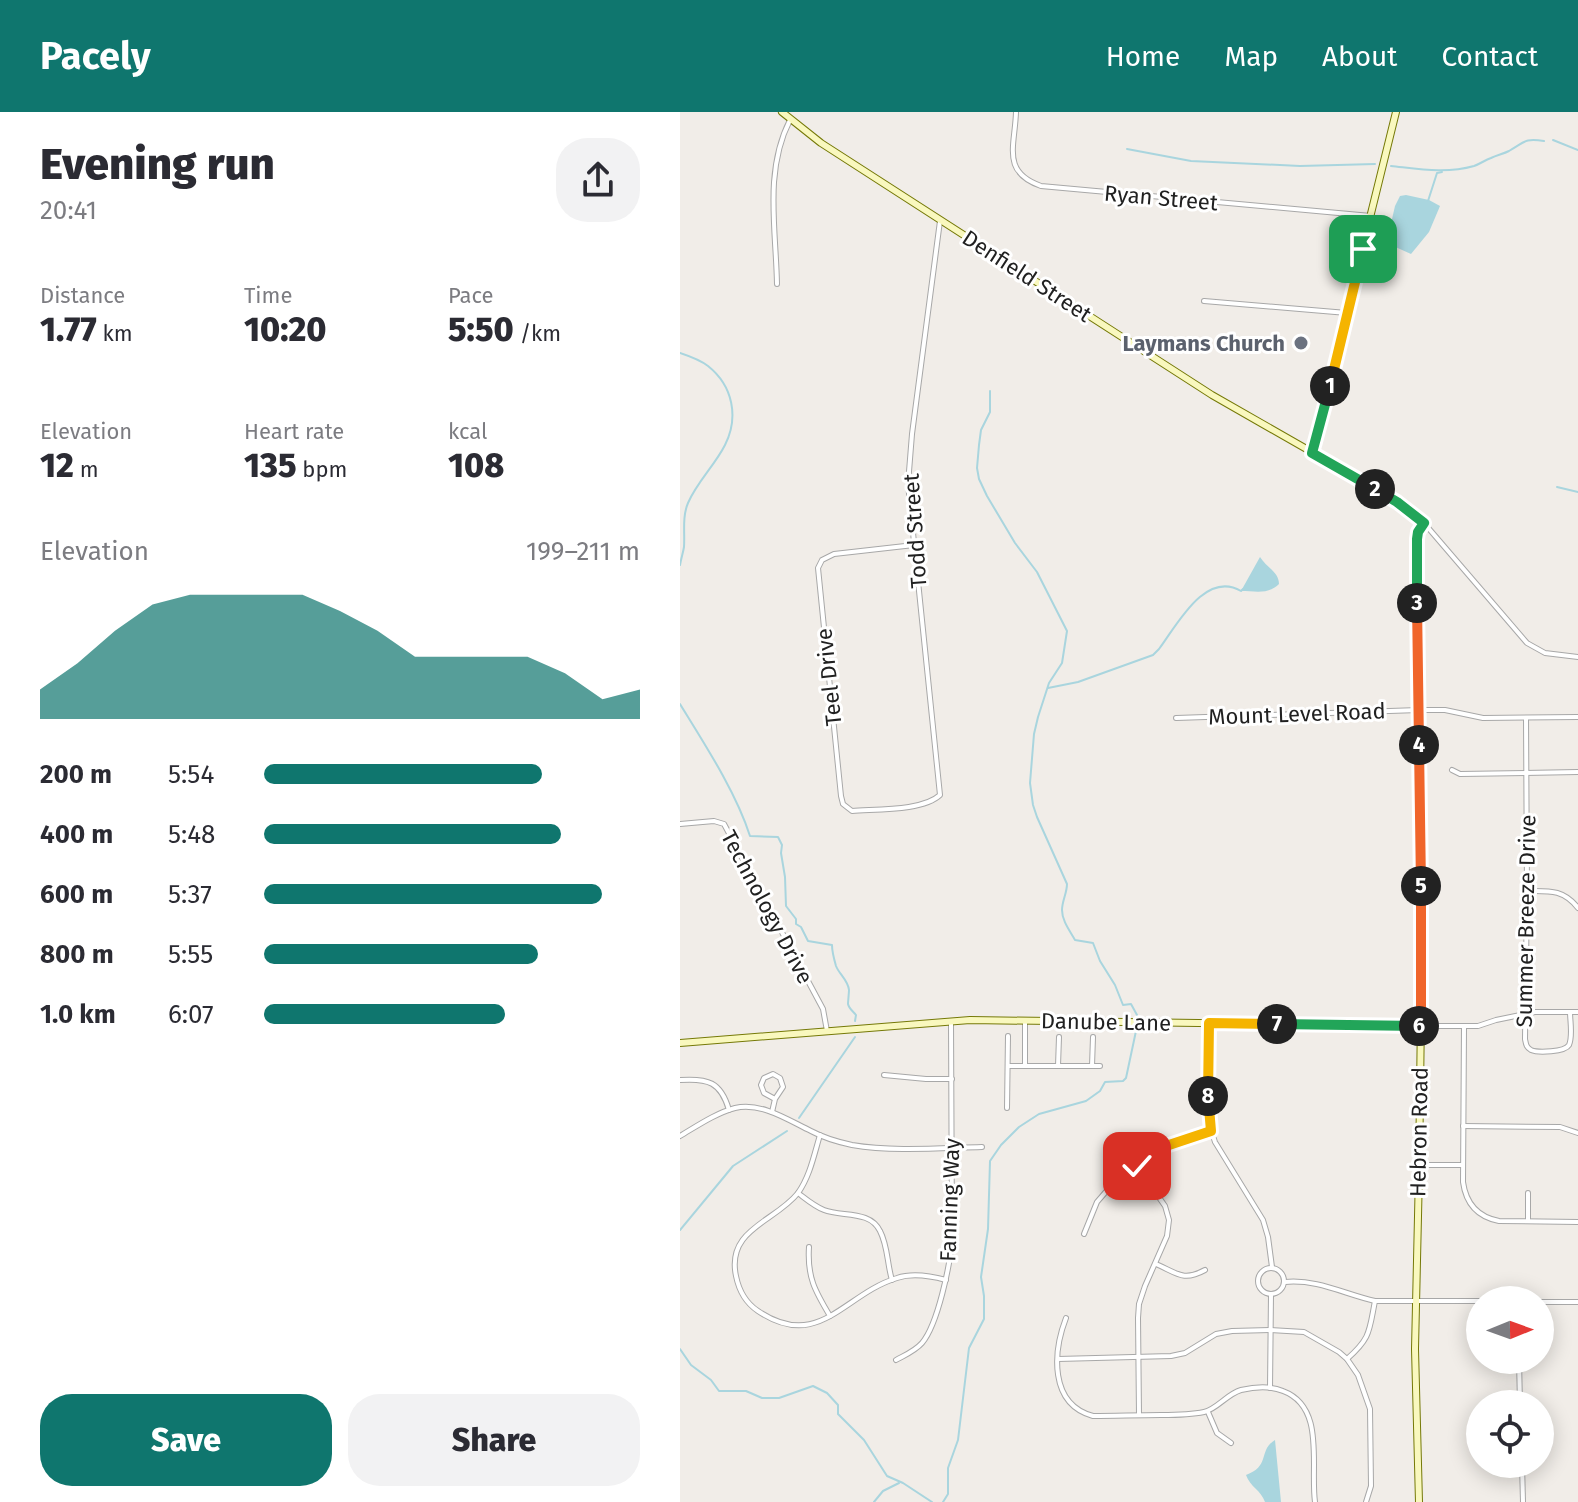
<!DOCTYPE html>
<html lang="en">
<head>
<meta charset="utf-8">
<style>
	:root { --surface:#fff; --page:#f2f2f3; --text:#2b2b33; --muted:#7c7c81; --accent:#0f766e }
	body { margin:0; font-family:"Fira Sans",sans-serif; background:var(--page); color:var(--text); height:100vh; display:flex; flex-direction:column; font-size:30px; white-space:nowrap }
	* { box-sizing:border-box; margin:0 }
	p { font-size:26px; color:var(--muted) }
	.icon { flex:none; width:44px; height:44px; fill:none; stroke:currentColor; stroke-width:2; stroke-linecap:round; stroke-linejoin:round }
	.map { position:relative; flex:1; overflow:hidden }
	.panel { display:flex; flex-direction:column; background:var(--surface); width:680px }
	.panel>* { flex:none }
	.needle { width:52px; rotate:89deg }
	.tools { position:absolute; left:786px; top:1174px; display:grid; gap:16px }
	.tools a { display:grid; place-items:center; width:88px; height:88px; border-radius:50%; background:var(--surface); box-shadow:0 4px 20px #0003; font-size:40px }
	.pin { position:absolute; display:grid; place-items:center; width:68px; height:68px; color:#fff; margin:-34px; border-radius:16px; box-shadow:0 4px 12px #0006 }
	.km { position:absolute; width:40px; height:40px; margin:-20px; border-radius:50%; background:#222; color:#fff; font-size:22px; line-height:40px; text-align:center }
	.round { display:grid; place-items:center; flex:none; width:84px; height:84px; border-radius:32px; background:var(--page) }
	.summary { display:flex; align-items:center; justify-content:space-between; height:136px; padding:0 40px }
	h1 { font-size:44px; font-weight:800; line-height:60px }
	.metrics { display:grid; grid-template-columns:repeat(3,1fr); gap:12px; height:136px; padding:8px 40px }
	.metrics div { display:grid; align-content:center }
	.metrics b { font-size:34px; font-weight:800 }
	.metrics small { font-size:22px; font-weight:400 }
	.metrics p { font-size:22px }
	.chart { height:224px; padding:16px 40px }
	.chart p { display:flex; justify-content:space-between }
	.chart svg { width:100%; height:144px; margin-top:8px; fill:var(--accent); opacity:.7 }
	.action { display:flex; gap:16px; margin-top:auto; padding:16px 40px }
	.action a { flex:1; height:92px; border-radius:32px; background:var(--accent); color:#fff; font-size:32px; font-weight:800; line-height:92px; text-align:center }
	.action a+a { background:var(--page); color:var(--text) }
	ul { padding:0 40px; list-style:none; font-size:26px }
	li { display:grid; grid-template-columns:128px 96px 1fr; align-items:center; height:60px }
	li i { height:20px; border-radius:10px; background:var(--accent) }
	header { display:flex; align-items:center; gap:48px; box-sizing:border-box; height:112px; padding:0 40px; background:var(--accent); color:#fff }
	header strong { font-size:38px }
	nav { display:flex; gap:44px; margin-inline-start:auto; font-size:28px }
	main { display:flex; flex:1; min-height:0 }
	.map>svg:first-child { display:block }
</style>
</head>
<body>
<header>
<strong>Pacely</strong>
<nav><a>Home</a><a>Map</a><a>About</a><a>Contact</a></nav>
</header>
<main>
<section class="panel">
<div class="summary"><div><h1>Evening run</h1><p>20:41</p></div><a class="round"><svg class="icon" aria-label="share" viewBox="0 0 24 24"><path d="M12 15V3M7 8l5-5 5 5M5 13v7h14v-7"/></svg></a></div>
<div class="metrics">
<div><p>Distance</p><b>1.77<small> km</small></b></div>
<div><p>Time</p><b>10:20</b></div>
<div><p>Pace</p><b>5:50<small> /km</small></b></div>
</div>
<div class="metrics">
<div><p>Elevation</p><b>12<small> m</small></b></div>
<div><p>Heart rate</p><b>135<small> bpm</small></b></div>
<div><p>kcal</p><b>108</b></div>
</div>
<div class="chart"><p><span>Elevation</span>199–211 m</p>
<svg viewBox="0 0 160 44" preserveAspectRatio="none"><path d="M0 44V35L10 27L20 17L30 9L40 6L50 6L60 6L70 6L80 11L90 17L100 25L110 25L120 25L130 25L140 30L150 38L160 35V44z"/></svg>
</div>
<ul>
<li><b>200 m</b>5:54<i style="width:74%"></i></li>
<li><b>400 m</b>5:48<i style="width:79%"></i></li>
<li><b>600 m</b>5:37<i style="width:90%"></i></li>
<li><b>800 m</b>5:55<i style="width:73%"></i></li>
<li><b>1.0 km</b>6:07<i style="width:64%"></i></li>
</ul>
<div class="action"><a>Save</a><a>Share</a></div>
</section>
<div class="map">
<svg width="898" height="1390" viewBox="0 0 898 1390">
	<rect width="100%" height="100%" fill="#f1ede8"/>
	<!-- water -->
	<g fill="#a9d5de">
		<polygon points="726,83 749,88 760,94 749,120 731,142 711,133 707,129 715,94 720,84"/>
		<path d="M580,445C586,455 599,460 599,472C588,483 575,479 561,479Z"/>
		<path d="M595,1328L601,1390H585C581,1378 570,1375 566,1363C591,1354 578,1338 595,1328Z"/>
	</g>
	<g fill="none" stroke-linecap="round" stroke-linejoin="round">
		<!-- stream -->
		<g stroke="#a9d5de" stroke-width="2">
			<polyline points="873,28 898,38"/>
			<polyline points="447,37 511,49 620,54 695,52"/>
			<path d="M711,54C739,57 766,62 794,54C800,52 805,48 811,46C817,43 823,42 829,39C845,30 844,26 864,29"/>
			<polyline points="748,89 757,61 762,60"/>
			<path d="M0,241C9,244 20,248 28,254C53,274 59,305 45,333C35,353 17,370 8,391C2,405 5,421 4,435C3,441 1,447 0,453"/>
			<path d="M310,279V300L301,318L299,333L297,356L299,367L307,384L335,431L357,460L387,519L382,551L369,571L358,605L354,622L350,671L353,693L357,705L387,772C387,781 382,789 382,798C382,809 390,819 395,828L413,831L420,849L435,873L443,893L451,892L457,903"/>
			<polyline points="877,375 898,380"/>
			<path d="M368,576L398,570L473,543L479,537C497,513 525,458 561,479L563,477"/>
			<path d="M0,592C24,631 56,680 70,724L98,725L102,733L101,741L105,765L106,794L116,807V812L121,815L128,829L152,833C152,840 154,847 156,854C159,862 168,868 169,878C169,880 168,890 168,892C169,897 173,899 176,903L175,909"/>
			<polyline points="119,1006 175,925"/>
			<polyline points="0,1118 53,1054 107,1019"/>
			<polyline points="0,1237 11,1253 31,1268 39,1279 66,1279 82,1286 99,1286 133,1274 147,1281 158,1293 158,1302 184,1328 207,1364 223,1371 252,1390"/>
			<polyline points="194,1390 203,1379 219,1371"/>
			<polyline points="263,1390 268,1382 268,1356 278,1328 289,1236 304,1207 304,1184 301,1165 308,1117 310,1049 321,1033 339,1015 359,1002 406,989 420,979 425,970 443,969 446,966 456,919"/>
		</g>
		<!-- street casing -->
		<g stroke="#a8a8a8" stroke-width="6">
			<g id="street">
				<path d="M336,0C335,34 321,60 361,74L691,104"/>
				<path d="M97,172C96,117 84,59 110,8"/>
				<polyline points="524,189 667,201"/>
				<polyline points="744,411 847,531 865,541 898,545"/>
				<path d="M234,433L154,442L142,448L138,456L161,684L163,692L172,699C196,697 243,699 260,683L228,372L232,322L260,109"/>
				<polyline points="496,606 739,598 765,598 803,606 898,605"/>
				<path d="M846,606L847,779L845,927C846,932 846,935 851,938C858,941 885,940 889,933C893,924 890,909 890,900"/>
				<polyline points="772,658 780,662 898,660"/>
				<polyline points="0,712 34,709 44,712 143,897 147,919"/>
				<path d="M847,779C869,779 883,777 898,796"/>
				<path d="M529,911C528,948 522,996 535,1030L583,1108L588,1125L592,1155"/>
				<polyline points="740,914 798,914 816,908 855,900 898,900"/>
				<path d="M784,915L783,1070C786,1092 798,1105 819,1109L898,1110"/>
				<polyline points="328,954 420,954"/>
				<polyline points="345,954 345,909"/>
				<polyline points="378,954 379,925"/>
				<polyline points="412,954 413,925"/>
				<polyline points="204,963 246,967 272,967"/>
				<path d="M0,968C28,966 41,970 49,998"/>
				<polyline points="327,996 328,924"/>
				<polyline points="92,1000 95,987 103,975 100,966 93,962 84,966 81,973 84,981 95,987"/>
				<polyline points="783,1014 880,1015 898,1021"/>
				<path d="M140,1023C134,1043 130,1064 118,1081C95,1110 46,1117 56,1164C59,1179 66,1191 78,1199C139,1240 164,1182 217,1166C232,1161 251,1164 266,1168"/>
				<path d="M0,1024C17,1014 36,1001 55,996C82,990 108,1008 131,1019C144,1026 158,1030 172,1033C213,1040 261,1036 302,1035"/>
				<polyline points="739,1053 783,1053"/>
				<polyline points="457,1054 485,1094 489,1108 487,1124 465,1174 459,1192 458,1206 459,1303"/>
				<path d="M118,1081C126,1087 134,1094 144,1098C162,1105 190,1098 200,1119C208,1134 207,1152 212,1168"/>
				<polyline points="848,1081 848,1109"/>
				<polyline points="404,1122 417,1090 430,1075 483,1035 531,1019"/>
				<path d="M129,1135C127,1165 135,1179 150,1204"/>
				<path d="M476,1152C497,1161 503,1170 525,1158"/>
				<circle cx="591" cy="1169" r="13"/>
				<path d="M605,1170C638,1167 664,1182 695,1189H800"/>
				<polyline points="860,1190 898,1190"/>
				<path d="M386,1206C373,1240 369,1292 413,1304C435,1304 458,1303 481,1303C495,1303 510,1303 524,1300C537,1297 547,1282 561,1278C574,1275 591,1274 603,1279C646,1295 630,1354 635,1390"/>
				<polyline points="378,1247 491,1244 505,1241 536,1222 552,1219 590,1218 624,1220 659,1240 667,1247 678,1263 690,1297 691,1374 686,1390"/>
				<path d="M667,1247C691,1226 689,1219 695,1189"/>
				<path d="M216,1248C225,1243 235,1239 242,1231C258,1212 270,1153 272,1128L271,909"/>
				<polyline points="839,1248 840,1292"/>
				<polyline points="590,1276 591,1182"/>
				<polyline points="528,1300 537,1321 551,1331"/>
				<polyline points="842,1352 843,1390"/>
			</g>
		</g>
		<!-- secondary casing -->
		<g stroke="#757907" stroke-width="8">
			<g id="secondary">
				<polyline points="102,0 141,31 532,283 707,383 728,397 744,411 738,420 737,427 742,822 739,1060 735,1237 739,1390"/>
				<polyline points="632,341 716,0"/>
				<polyline points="0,931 290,908 740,914"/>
			</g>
		</g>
		<!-- street -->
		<use href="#street" stroke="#fff" stroke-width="4"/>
		<!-- secondary -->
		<use href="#secondary" stroke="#f9f8be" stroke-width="6"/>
	</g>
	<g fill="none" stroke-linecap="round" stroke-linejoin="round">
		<!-- split-1 casing -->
		<g stroke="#fff" stroke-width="16">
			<polyline id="split-1" points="650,274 683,137"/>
		</g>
		<!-- split-2 casing -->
		<g stroke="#fff" stroke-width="16">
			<polyline id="split-2" points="650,274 632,341 695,377"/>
		</g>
		<!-- split-3 casing -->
		<g stroke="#fff" stroke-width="16">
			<polyline id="split-3" points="695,377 717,390 744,411 738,420 737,427 737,491"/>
		</g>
		<!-- split-4 casing -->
		<g stroke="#fff" stroke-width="16">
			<polyline id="split-4" points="737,491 739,633"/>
		</g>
		<!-- split-5 casing -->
		<g stroke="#fff" stroke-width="16">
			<polyline id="split-5" points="739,633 741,774"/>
		</g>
		<!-- split-6 casing -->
		<g stroke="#fff" stroke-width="16">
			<polyline id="split-6" points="739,914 740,914 741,905 741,774"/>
		</g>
		<!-- split-7 casing -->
		<g stroke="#fff" stroke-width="16">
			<polyline id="split-7" points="597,912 739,914"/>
		</g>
		<!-- split-8 casing -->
		<g stroke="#fff" stroke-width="16">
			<polyline id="split-8" points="528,984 529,911 597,912"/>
		</g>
		<!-- split-9 casing -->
		<g stroke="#fff" stroke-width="16">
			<polyline id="split-9" points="457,1054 483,1035 531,1019 528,984"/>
		</g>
		<!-- split-1 -->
		<use href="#split-1" stroke="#f5b400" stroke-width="10"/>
		<!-- split-2 -->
		<use href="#split-2" stroke="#22a559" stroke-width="10"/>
		<!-- split-3 -->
		<use href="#split-3" stroke="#22a559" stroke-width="10"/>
		<!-- split-4 -->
		<use href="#split-4" stroke="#f0652b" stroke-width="10"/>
		<!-- split-5 -->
		<use href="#split-5" stroke="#f0652b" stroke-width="10"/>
		<!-- split-6 -->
		<use href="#split-6" stroke="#f0652b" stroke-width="10"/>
		<!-- split-7 -->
		<use href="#split-7" stroke="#22a559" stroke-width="10"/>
		<!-- split-8 -->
		<use href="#split-8" stroke="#f5b400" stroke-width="10"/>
		<!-- split-9 -->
		<use href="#split-9" stroke="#f5b400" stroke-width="10"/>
	</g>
	<!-- markers -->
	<circle fill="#6b7280" stroke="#fff" stroke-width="3" cx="621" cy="231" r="8"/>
	<g text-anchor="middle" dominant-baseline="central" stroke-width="6" stroke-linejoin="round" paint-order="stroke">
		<!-- street labels -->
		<g font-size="22" fill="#212121" stroke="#fff">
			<text transform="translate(481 86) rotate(5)">Ryan Street</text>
			<text transform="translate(347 164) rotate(33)">Denfield Street</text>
			<text transform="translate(235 419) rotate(-94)">Todd Street</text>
			<text transform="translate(149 565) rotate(-96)">Teel Drive</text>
			<text transform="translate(617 602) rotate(-2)">Mount Level Road</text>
			<text transform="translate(87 795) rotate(62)">Technology Drive</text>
			<text transform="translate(846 809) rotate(-89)">Summer Breeze Drive</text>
			<text transform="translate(426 910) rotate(1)">Danube Lane</text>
			<text transform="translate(739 1020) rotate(-89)">Hebron Road</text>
			<text transform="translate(270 1088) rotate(-88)">Fanning Way</text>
		</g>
		<!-- worship labels -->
		<g font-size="22" font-weight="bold" fill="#5b616d" stroke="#fff" text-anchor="end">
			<text x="605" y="231">Laymans Church</text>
		</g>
	</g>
</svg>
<div class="tools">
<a><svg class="needle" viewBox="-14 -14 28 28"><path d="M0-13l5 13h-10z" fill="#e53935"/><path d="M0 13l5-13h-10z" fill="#7c7c81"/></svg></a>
<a><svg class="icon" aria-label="locate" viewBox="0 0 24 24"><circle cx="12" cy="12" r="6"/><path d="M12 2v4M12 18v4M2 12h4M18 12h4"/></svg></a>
</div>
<div class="pin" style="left:683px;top:137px;background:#1e9e55"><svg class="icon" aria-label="arrive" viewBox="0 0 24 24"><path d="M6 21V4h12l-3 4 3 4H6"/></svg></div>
<div class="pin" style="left:457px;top:1054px;background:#d93025"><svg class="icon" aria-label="check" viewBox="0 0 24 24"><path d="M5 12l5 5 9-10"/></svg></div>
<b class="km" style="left:650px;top:274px">1</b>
<b class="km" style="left:695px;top:377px">2</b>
<b class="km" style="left:737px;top:491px">3</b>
<b class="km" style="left:739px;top:633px">4</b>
<b class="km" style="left:741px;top:774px">5</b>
<b class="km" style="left:739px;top:914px">6</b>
<b class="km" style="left:597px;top:912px">7</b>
<b class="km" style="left:528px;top:984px">8</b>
</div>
</main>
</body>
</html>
